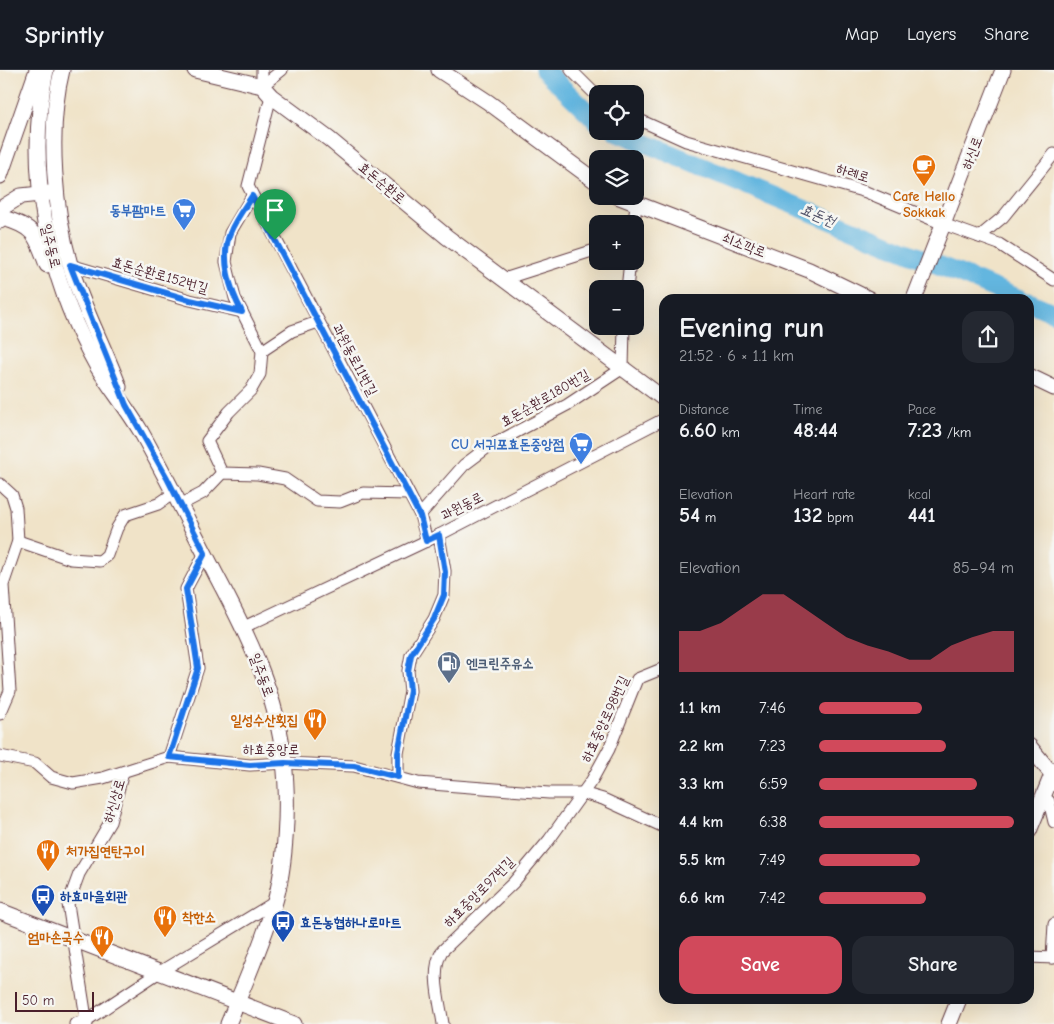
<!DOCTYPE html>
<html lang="en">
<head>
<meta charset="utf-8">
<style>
	:root { --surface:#171b24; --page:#242831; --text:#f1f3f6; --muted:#9ea1a6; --line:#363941; --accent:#d1495b }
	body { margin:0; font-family:"Comic Neue","Poor Story",sans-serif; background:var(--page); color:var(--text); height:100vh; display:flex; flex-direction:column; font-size:19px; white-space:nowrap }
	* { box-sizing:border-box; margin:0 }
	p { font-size:16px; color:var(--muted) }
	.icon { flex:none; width:28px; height:28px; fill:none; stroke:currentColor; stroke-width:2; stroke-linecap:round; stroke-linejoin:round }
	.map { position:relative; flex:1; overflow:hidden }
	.drawer { position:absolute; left:659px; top:224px; width:375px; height:710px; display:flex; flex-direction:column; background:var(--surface); border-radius:15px; box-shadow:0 5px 20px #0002 }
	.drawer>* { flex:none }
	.controls { position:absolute; left:589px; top:15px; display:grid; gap:10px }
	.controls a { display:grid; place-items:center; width:55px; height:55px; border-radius:10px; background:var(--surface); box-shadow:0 5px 20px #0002; font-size:25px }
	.scale { position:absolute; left:15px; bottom:12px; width:79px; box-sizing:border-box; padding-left:5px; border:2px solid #4a1f2b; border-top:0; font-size:14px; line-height:18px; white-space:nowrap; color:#4a1f2b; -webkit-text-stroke:4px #f6f6f2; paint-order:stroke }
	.pin { position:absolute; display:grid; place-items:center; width:42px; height:42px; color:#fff; margin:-51px -21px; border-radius:50% 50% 50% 0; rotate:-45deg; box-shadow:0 0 5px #0007 }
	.pin .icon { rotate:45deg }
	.round { display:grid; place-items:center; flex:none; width:52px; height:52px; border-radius:15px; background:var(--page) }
	.head { display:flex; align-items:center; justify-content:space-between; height:85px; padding:0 20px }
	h1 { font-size:28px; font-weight:800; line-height:38px }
	.stats { display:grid; grid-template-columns:repeat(3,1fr); gap:8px; height:85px; padding:5px 20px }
	.stats div { display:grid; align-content:center }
	.stats b { font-size:21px; font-weight:800 }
	.stats small { font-size:14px; font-weight:400 }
	.stats p { font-size:14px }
	.chart { height:140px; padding:10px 20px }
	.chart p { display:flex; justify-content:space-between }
	.chart svg { width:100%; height:90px; margin-top:5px; fill:var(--accent); opacity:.7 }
	.action { display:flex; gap:10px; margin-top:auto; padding:10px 20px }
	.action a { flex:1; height:58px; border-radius:15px; background:var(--accent); color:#fff; font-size:20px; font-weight:800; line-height:58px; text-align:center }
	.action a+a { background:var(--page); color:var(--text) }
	ul { padding:0 20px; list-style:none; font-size:16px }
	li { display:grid; grid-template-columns:80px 60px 1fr; align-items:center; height:38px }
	li i { height:12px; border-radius:6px; background:var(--accent) }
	header { display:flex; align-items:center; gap:30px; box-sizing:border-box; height:70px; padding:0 25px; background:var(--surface); border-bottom:1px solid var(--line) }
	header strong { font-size:24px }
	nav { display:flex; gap:28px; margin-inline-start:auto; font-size:18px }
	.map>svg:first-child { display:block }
</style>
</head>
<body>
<header>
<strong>Sprintly</strong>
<nav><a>Map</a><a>Layers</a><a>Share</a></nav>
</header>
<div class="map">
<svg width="1054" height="954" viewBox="0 0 1054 954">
	<rect width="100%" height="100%" fill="#f6f6f2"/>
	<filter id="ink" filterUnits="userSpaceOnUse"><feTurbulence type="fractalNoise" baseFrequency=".02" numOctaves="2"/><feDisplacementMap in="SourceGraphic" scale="10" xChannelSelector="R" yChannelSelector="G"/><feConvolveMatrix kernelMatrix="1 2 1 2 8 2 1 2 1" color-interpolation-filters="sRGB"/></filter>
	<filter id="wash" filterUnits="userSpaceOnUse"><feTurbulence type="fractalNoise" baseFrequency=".0096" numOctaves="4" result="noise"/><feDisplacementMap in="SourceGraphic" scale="20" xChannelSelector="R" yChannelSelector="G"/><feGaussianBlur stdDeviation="1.12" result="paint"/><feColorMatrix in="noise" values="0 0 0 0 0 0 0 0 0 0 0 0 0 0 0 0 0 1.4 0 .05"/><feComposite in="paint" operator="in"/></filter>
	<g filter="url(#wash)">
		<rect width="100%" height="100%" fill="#f0e3c8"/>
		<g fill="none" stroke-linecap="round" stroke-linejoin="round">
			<!-- river -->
			<g stroke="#63b6df" stroke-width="19">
				<polyline points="544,0 598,52"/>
				<polyline points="616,61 1020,229"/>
				<polyline points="1029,232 1054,243"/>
			</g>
		</g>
	</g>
	<g filter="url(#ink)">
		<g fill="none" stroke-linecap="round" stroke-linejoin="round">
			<!-- street casing -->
			<g stroke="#633c43" stroke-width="13">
				<g id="street">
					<polyline points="571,0 598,27"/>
					<polyline points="262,16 282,0"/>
					<polyline points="262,16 262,0"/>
					<polyline points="271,26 248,116 420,445 427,471"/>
					<polyline points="635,48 686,71 866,122 943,154 999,174 1054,210"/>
					<polyline points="634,154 636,134"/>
					<polyline points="979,167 1003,147 1054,84"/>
					<polyline points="70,195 190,230 242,242"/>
					<polyline points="504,209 598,179"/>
					<polyline points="627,219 630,191"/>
					<polyline points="262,281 292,261 318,252"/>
					<polyline points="222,403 207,371 229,342 251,320 260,304 262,281 235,228 226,192 230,163 252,126"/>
					<polyline points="0,414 12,425 16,438 18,471 3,515 10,621 0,644"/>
					<polyline points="180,435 203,423 222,403 258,404 285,409 317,431 340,432 363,423 408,424"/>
					<polyline points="420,445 464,395 488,377 567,335 623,298 624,256"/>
					<polyline points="18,471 71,489 100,491 107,485 117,458 125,445 158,434 174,423"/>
					<polyline points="244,557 439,465 664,349"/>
					<polyline points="0,686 35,693 51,707 73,713 103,708 169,687 250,695 285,693 354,696 418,713 549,723 582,723 603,729 664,757"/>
					<polyline points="169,687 198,598 186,519 205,483"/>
					<polyline points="398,707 398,683 410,621 408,601 411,585 434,549 444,525 445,501 439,465"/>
					<polyline points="1043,727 1049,731 1054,752"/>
					<polyline points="1029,887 1054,888"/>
					<polyline points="1052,888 1054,854"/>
					<polyline points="75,954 87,950 158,903 275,832"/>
					<polyline points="87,954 68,834 79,804 110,752 123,702"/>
					<path d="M443,954C440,932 430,901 442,881L513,813L549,770L592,710L609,679L637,609L664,598"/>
				</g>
			</g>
			<!-- secondary casing -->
			<g stroke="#633c43" stroke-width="17">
				<g id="secondary">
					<path d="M46,0C25,99 47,208 97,296C110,318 127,338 140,360C167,408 191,457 216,505C247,563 278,626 284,692C289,732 286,796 274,835C262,875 244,915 228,954"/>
					<path d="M62,0C47,59 54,146 73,204C85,242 105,279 119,317"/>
					<polyline points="195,0 262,16 271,26 329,69 447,167 664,329"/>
					<polyline points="439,0 488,32 598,113"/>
					<polyline points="0,106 37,0"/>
					<polyline points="617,126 809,200 869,229"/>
					<polyline points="0,139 21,126 50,123"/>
					<path d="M0,151L3,148C35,157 36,165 47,195"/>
					<polyline points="914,229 1003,0"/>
					<polyline points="1029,306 1054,318"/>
					<polyline points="1029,676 1052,704"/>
					<polyline points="1029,761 1054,700"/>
					<polyline points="0,841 294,954"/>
					<polyline points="949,954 959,929"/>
				</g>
			</g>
			<!-- street -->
			<use href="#street" stroke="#fff" stroke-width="11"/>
			<!-- secondary -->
			<use href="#secondary" stroke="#fff" stroke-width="15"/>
		</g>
	</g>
	<g fill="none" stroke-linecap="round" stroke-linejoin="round" filter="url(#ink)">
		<!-- route casing -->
		<g stroke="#fff" stroke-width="10">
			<path id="route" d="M252,126L420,446L426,471L439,465L445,502L444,525L434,549L411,585L408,601L410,621L398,683V707L354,696L285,693L250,695L169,687L198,598L186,519L205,483L167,408L126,335L70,195L190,230L242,242C230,220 220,188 230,163C235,150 245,137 252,126Z"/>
		</g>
		<!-- route -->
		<use href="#route" stroke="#1a73e8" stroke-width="6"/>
	</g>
	<!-- icons -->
	<defs>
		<g id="cafe-pin" transform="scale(1.25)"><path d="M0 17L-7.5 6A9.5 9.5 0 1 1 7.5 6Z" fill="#e8710a" stroke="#f6f6f2"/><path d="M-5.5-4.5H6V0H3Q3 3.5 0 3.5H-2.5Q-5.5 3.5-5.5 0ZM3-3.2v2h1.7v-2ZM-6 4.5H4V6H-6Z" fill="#fff"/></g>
		<g id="supermarket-pin" transform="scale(1.25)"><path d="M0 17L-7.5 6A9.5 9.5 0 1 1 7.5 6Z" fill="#3f7fe0" stroke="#f6f6f2"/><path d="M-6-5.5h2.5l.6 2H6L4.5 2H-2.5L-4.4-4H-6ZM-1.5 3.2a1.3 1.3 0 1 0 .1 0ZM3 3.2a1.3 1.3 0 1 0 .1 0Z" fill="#fff"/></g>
		<g id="fuel-pin" transform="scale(1.25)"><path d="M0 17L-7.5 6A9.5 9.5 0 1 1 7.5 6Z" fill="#5c6f8a" stroke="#f6f6f2"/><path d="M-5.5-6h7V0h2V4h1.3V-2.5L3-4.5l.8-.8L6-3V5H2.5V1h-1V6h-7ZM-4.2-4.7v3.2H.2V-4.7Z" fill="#fff"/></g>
		<g id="restaurant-pin" transform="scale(1.25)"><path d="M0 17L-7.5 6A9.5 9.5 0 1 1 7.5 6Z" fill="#e8710a" stroke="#f6f6f2"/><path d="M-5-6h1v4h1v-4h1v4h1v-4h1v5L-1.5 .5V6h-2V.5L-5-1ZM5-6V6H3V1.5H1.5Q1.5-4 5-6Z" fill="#fff"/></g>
		<g id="bus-pin" transform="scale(1.25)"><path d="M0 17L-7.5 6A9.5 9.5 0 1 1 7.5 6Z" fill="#1a4fb4" stroke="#f6f6f2"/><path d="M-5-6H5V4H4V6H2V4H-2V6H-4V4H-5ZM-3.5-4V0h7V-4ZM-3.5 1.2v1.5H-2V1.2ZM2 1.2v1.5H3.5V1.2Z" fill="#fff"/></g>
	</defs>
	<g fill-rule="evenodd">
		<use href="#cafe-pin" x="924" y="96"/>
		<use href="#supermarket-pin" x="184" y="140"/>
		<use href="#supermarket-pin" x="581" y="374"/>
		<use href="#fuel-pin" x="449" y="593"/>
		<use href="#restaurant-pin" x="315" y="650"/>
		<use href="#restaurant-pin" x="48" y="781"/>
		<use href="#bus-pin" x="43" y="826"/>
		<use href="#restaurant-pin" x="165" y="847"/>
		<use href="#bus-pin" x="283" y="852"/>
		<use href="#restaurant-pin" x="102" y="867"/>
	</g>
	<g text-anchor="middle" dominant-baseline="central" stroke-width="5" stroke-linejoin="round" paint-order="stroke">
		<!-- street labels -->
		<g font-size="14" fill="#4a1f2b" stroke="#f6f6f2">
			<text transform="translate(972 83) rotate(-69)">하신로</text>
			<text transform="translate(853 103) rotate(17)">하례로</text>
			<text transform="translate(382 113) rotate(40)">효돈순환로</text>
			<text transform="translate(744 175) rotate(21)">쇠소깍로</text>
			<text transform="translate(51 176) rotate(77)">일주동로</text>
			<text transform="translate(160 205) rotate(16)">효돈순환로152번길</text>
			<text transform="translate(355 290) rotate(62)">과원동로11번길</text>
			<text transform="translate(545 328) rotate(-30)">효돈순환로180번길</text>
			<text transform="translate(462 436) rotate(-27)">과원동로</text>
			<text transform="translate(262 605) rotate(70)">일주동로</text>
			<text transform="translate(605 649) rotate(-65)">하효중앙로98번길</text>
			<text x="271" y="679">하효중앙로</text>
			<text transform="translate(114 731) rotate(-73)">하신상로</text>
			<text transform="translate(479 822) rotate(-45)">하효중앙로97번길</text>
		</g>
		<!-- food labels -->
		<g font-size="14" font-weight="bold" fill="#c56008" stroke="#f6f6f2" text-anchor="end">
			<text x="924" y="126" text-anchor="middle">Cafe Hello<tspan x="924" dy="16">Sokkak</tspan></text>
			<text x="298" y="650">일성수산횟집</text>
			<text x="66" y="781" text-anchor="start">처가집연탄구이</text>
			<text x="182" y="847" text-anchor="start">착한소</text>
			<text x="84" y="867">엄마손국수</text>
		</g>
		<!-- shop labels -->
		<g font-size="14" font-weight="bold" fill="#366cbe" stroke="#f6f6f2" text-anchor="end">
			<text x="166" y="140">동부팜마트</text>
			<text x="564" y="374">CU 서귀포효돈중앙점</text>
		</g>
		<!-- service labels -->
		<g font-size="14" font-weight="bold" fill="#4e5e75" stroke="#f6f6f2" text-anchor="start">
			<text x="466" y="593">엔크린주유소</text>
		</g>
		<!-- transit labels -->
		<g font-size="14" font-weight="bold" fill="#164399" stroke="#f6f6f2" text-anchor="start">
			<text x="60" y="826">하효마을회관</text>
			<text x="300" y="852">효돈농협하나로마트</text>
		</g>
		<!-- water labels -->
		<g font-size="15" font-style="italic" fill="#53546a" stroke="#f6f6f2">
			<text transform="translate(818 145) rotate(23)">효돈천</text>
		</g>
	</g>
</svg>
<div class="controls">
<a><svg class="icon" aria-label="locate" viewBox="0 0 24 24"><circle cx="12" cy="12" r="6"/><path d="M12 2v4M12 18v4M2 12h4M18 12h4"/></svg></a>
<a><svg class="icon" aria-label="layers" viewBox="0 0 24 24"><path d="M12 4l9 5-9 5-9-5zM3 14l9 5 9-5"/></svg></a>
<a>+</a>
<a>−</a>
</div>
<div class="scale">50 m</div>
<div class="pin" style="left:275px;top:170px;background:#1e9e55"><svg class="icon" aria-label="arrive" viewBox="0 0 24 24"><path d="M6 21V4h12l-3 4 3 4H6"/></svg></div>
<section class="drawer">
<div class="head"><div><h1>Evening run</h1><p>21:52 · 6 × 1.1 km</p></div><a class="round"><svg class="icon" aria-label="share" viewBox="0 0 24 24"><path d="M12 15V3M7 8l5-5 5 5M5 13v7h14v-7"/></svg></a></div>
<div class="stats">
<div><p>Distance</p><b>6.60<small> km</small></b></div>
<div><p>Time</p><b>48:44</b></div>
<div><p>Pace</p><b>7:23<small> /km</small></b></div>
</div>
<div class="stats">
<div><p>Elevation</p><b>54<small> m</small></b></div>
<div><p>Heart rate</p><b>132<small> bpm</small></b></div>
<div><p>kcal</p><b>441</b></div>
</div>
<div class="chart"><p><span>Elevation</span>85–94 m</p>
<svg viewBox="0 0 160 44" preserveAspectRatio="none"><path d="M0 44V24L10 24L20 20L30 13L40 6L50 6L60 13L70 20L80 27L90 31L100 34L110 38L120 38L130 31L140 27L150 24L160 24V44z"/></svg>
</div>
<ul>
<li><b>1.1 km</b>7:46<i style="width:53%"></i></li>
<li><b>2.2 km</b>7:23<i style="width:65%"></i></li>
<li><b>3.3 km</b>6:59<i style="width:81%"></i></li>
<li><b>4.4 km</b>6:38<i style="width:100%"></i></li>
<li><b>5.5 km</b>7:49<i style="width:52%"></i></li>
<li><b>6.6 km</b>7:42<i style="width:55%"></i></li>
</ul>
<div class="action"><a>Save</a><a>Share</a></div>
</section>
</div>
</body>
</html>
